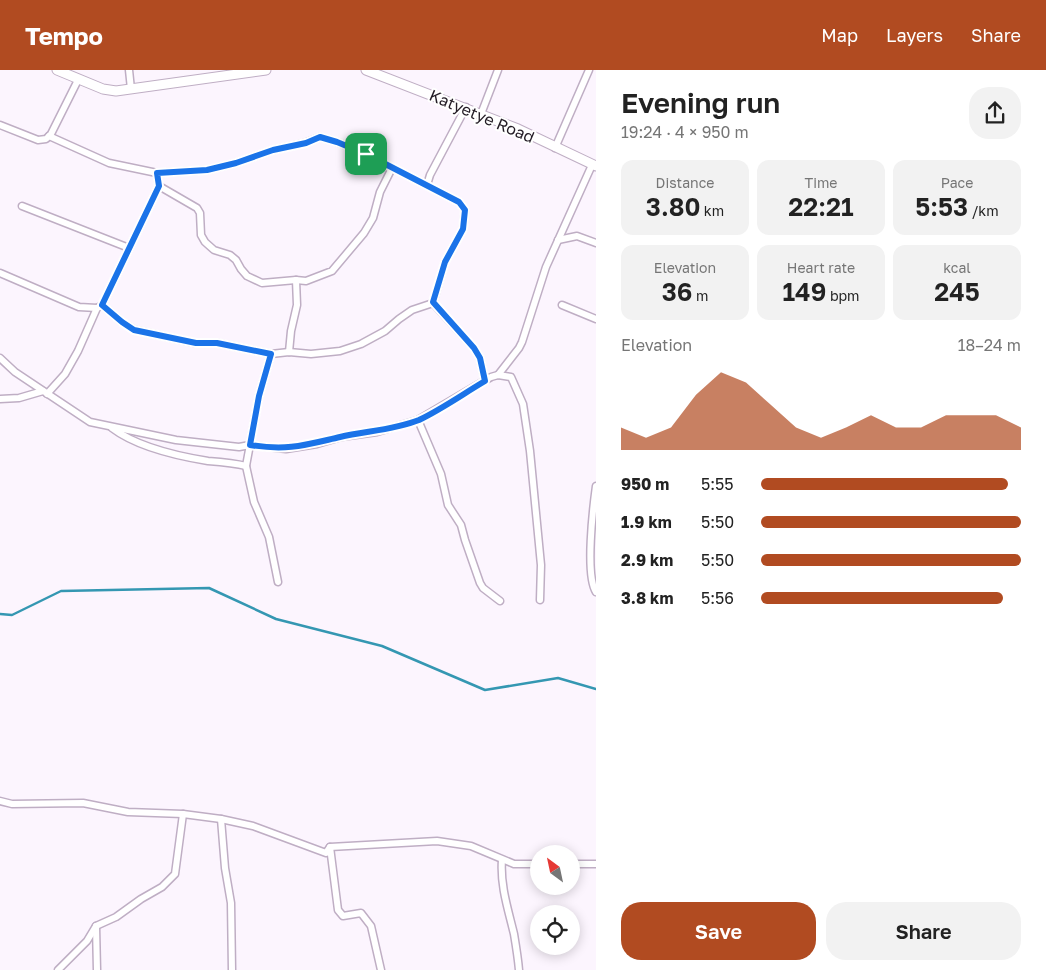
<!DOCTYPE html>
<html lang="en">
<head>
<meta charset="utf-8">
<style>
	:root { --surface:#fff; --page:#f2f2f2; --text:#222; --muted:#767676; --accent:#b14b21 }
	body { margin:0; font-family:"Golos Text",sans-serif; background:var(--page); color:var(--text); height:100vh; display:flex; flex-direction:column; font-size:19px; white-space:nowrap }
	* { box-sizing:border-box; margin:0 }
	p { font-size:16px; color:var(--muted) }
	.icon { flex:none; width:28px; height:28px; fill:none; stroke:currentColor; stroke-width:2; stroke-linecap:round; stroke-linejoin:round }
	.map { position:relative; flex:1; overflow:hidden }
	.panel { display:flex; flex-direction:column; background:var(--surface); width:450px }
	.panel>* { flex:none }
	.needle { width:32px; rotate:327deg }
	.fabs { position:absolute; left:530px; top:775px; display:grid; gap:10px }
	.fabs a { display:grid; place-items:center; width:50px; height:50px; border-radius:50%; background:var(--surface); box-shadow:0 2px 12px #0003; font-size:25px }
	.pin { position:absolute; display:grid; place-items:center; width:42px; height:42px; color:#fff; margin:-21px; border-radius:10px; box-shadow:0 2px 8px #0006 }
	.round { display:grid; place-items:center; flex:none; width:52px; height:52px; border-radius:20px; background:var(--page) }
	.summary { display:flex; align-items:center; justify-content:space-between; height:85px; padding:0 25px }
	h1 { font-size:28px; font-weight:600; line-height:38px }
	.stats { display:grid; grid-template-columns:repeat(3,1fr); gap:8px; height:85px; padding:5px 25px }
	.stats div { display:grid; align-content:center; border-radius:12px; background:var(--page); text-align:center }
	.stats b { font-size:25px; font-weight:600 }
	.stats small { font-size:14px; font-weight:400 }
	.stats p { font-size:14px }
	.chart { height:140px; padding:10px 25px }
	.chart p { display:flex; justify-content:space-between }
	.chart svg { width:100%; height:90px; margin-top:5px; fill:var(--accent); opacity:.7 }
	.primary-button { display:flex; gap:10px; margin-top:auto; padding:10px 25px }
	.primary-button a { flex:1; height:58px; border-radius:20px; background:var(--accent); color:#fff; font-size:20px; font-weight:600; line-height:58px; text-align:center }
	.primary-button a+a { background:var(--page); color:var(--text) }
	ul { padding:0 25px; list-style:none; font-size:16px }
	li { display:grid; grid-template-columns:80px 60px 1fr; align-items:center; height:38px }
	li i { height:12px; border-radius:6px; background:var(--accent) }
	header { display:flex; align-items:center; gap:30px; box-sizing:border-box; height:70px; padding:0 25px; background:var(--accent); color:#fff }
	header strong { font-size:24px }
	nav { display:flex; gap:28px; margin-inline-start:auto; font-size:18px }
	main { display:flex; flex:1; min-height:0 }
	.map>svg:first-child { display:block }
</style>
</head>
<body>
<header>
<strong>Tempo</strong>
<nav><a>Map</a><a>Layers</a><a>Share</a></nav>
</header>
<main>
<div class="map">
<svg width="596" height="900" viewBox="0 0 596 900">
	<rect width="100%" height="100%" fill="#fcf5fe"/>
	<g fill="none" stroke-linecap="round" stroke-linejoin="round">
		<!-- stream -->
		<polyline stroke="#3497b2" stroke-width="2.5" points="0,544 12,545 61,521 209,518 276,549 382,576 485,620 558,608 596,619"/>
		<!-- minor casing -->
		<g stroke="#bfaec4" stroke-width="9">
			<g id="minor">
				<polyline points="129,0 131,19"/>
				<polyline points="481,44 498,0"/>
				<polyline points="0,55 38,70 46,69 51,64 78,10"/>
				<polyline points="49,66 109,93 157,103 207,100 236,93 273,80 305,73 320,67 337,72 366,84 459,132 465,140 463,159 445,192 433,233"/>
				<polyline points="555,78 589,0"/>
				<polyline points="157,103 159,116 197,138 200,143 201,165 205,172 214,180 230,185 236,190 241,199 247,206 262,213 296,210 306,211 332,201 364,163 373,148 380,122 392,98"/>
				<polyline points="427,115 430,105 466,37"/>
				<polyline points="22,136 129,178"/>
				<polyline points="558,170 577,166 596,173"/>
				<polyline points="0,203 79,237 97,238"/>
				<polyline points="433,233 474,278 480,288 485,311"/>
				<polyline points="102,235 122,252 135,260 195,273 217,273 271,284 289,282 311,284 340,281 361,274 385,261 399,249 412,240 433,233"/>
				<polyline points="562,235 596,249"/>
				<polyline points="289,282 291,261 297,235 296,210"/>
				<polyline points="271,284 259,326 246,396 254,432 269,467 278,512"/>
				<polyline points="0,288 15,302 90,352 176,370 239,377 250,375 286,379 317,374 341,367 377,362 418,350 491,307 498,305 511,307 523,334 530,381 541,495 540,530"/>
				<polyline points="498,305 519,278 522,272 546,197 592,95"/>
				<polyline points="47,324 65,304 78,281 97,238 102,235 104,231 159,116"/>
				<polyline points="0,329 19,328 43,321"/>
				<polyline points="418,350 441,404 448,435 461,455 465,470 480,513 483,518 500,531"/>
				<path d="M112,358C137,377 177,386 208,391C221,392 234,393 246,396"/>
				<path d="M596,416C593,438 585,505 596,522"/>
				<polyline points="0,731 12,734 83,733 128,742 183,744 221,749 253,756 326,783 330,777 437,771 471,776 514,794 539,794"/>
				<polyline points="221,749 225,798 231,833 232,900"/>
				<polyline points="330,777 338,840 343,846 361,843 371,856 381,900"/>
				<path d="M502,790C500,815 508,839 514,864C516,876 518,888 519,900"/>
				<polyline points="571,794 596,794"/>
				<polyline points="96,856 97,900"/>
				<polyline points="58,900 87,871 96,856 116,847 141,829 162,817 175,804 183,744"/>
			</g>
		</g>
		<!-- tertiary casing -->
		<g stroke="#bfaec4" stroke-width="11">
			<g id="tertiary">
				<polyline points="57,0 103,19 116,21 266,0"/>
				<polyline points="366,0 518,59 596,96"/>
			</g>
		</g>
		<!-- minor -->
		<use href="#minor" stroke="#fff" stroke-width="6"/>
		<!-- tertiary -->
		<use href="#tertiary" stroke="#fff" stroke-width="9"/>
	</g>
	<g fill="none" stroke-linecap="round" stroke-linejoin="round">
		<!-- route casing -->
		<g stroke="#fff" stroke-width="10">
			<path id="route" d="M320,67L337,72L366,84L459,132L465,140L463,159L445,192L433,232L474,278L480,288L485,311C463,324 442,339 419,350C394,360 366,361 340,367C305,375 288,381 250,375L259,326L271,284L217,273H196L134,260L122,252L102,235L159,116L157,103L207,100L236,93L273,80L306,73Z"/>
		</g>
		<!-- route -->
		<use href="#route" stroke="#1a73e8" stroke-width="6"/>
	</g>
	<g text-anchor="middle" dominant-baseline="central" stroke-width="4" stroke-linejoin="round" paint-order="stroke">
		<!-- street labels -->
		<g font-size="16" fill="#231c25" stroke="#fff">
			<text transform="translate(482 46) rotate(23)">Katyetye Road</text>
		</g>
	</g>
</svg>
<div class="fabs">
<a><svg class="needle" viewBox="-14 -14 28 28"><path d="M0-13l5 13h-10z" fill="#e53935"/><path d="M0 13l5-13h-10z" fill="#767676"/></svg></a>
<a><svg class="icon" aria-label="locate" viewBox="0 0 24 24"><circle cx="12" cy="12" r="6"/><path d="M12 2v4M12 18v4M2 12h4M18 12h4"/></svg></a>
</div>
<div class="pin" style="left:366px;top:84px;background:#1e9e55"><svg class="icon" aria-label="arrive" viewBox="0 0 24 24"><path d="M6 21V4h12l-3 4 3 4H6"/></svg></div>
</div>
<section class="panel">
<div class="summary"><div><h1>Evening run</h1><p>19:24 · 4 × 950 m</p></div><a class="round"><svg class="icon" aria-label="share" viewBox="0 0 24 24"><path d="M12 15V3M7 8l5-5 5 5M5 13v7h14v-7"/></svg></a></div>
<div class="stats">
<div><p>Distance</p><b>3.80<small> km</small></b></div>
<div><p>Time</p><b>22:21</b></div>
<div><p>Pace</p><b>5:53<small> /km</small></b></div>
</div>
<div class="stats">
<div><p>Elevation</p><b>36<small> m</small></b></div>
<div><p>Heart rate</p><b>149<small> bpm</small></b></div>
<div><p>kcal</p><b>245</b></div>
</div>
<div class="chart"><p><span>Elevation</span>18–24 m</p>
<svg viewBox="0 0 160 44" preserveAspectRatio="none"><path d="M0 44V33L10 38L20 33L30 17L40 6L50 11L60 22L70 33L80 38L90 33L100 27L110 33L120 33L130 27L140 27L150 27L160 33V44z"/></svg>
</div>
<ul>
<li><b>950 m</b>5:55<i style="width:95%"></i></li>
<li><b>1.9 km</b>5:50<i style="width:100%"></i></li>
<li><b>2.9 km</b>5:50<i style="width:100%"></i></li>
<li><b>3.8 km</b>5:56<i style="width:93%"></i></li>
</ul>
<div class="primary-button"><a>Save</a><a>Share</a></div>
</section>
</main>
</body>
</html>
